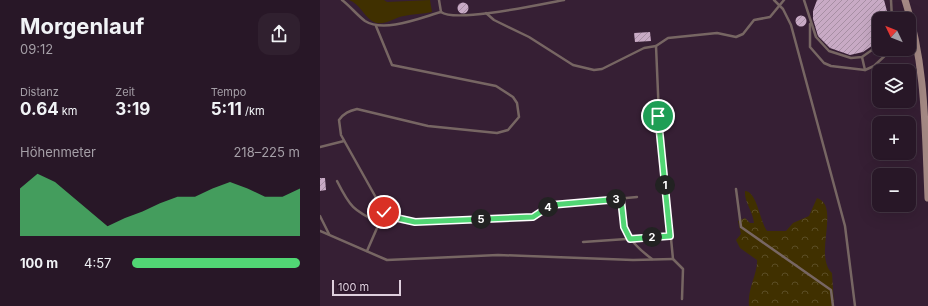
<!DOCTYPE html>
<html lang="de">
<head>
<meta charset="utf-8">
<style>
	:root { --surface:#281727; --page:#30202f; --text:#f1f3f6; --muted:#a59fa7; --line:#443644; --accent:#51d674 }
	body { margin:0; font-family:Inter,sans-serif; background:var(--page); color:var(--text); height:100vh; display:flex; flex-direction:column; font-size:15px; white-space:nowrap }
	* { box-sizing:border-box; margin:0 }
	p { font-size:13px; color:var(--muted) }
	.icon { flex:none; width:22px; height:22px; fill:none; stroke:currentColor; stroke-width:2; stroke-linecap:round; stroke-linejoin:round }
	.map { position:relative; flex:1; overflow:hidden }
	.panel { display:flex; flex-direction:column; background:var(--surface); width:320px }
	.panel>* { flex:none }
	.needle { width:26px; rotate:313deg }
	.controls { position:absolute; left:552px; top:12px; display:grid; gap:8px }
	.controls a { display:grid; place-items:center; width:44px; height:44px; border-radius:8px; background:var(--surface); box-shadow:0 4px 16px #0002,0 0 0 1px var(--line); font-size:20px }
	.scale { position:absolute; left:12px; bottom:10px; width:69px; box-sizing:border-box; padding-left:4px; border:2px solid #decfdd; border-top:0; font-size:11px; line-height:14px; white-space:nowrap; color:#decfdd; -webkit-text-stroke:3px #2b152a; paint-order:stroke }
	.pin { position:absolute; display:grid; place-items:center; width:34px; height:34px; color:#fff; margin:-17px; border:2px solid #fff; border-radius:50%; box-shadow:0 1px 4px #0007 }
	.km { position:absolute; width:20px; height:20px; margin:-10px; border-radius:50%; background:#222; color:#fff; font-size:11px; line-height:20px; text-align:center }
	.round { display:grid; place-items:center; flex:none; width:42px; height:42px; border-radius:12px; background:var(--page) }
	.headline { display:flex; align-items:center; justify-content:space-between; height:68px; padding:0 20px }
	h1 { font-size:22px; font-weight:700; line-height:30px }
	.figures { display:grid; grid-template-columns:repeat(3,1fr); gap:6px; height:68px; padding:4px 20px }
	.figures div { display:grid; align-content:center }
	.figures b { font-size:17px; font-weight:700 }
	.figures small { font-size:11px; font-weight:400 }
	.figures p { font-size:11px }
	.chart { height:112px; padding:8px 20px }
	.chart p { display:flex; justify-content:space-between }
	.chart svg { width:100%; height:72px; margin-top:4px; fill:var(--accent); opacity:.7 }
	ul { padding:0 20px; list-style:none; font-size:13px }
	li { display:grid; grid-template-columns:64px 48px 1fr; align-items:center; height:30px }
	li i { height:10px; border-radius:5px; background:var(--accent) }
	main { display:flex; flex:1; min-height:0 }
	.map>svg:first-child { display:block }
</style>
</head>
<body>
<main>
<section class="panel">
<div class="headline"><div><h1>Morgenlauf</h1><p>09:12</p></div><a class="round"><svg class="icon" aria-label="share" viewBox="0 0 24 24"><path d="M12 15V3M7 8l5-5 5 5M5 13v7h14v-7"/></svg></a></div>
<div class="figures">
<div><p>Distanz</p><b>0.64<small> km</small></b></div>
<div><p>Zeit</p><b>3:19</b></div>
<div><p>Tempo</p><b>5:11<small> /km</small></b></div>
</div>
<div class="chart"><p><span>Höhenmeter</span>218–225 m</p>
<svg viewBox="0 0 160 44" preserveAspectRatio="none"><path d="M0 44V15L10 6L20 11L30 20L40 29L50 38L60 33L70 29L80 24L90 20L100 20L110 15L120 11L130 15L140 20L150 20L160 15V44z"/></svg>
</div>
<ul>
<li><b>100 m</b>4:57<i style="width:100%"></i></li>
</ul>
</section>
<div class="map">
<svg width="608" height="306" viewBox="0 0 608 306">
	<defs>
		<pattern id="forest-crowns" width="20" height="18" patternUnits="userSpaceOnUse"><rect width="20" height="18" fill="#403000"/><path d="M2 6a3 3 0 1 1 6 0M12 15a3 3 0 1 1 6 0" fill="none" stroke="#5b4d25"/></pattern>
		<pattern id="building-hatch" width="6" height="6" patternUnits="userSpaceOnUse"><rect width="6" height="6" fill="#c8aac5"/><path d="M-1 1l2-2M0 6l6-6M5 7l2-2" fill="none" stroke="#a78fa4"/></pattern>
	</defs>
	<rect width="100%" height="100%" fill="#361f34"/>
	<!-- grass -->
	<path fill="#403000" d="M29,0H64L67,2L110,0L112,12C103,14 93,14 84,16C74,17 63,28 52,21C43,15 40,4 29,0Z"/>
	<!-- forest -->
	<path fill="url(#forest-crowns)" d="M425,191C437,191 440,222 447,231H466L473,223L489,216L497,198C521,206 493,255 512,273L514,306H429C427,289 438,273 437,260L420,248L416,240L421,234L418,221L425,218L430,223H434C433,211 424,202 425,191Z"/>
	<!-- building -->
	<g fill="url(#building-hatch)">
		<polygon points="497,0 564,0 568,15 568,19 559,19 559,41 543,52 530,55 510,48 498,36 493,19 493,11"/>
		<circle cx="143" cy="8" r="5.5"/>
		<circle cx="481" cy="21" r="5.5"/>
		<polygon points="330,32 331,41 315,42 314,33"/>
		<polygon points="0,178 5,178 6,190 0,191"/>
	</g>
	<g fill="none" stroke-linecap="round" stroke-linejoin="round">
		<!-- service -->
		<g stroke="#776663" stroke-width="2.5">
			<path d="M22,0C30,6 37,15 45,21C64,33 100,18 121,12"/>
			<path d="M119,0L121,12C136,23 222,4 244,0"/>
			<polyline points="454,0 463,9 471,25 525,226 535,306"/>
			<polyline points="484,0 496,37 509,51 531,58 542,57 559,45"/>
			<polyline points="571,0 572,19"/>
			<polyline points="166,13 174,20 209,37 253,65 274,70 282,69 324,48 336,46"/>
			<polyline points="490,24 490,47 504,63 511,66 545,70 554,66 572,49"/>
			<polyline points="542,57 545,70"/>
			<polyline points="0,147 24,141"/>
			<path d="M17,181C30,207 33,210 59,223"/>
			<polyline points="416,189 421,227 511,290 513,306"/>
			<path d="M301,199C304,231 305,239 332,259"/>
			<polyline points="64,212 77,218 95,222 213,217 231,205 317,197"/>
			<polyline points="0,216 9,234"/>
			<polyline points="0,231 67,260 178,255 313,260 353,259"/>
			<polyline points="263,242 350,236"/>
			<path d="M47,251L64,212L21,135L19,120C24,113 29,111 37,109L108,126L177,133L188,130L199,117L197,103L193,97L176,86L72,65L56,26"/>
			<polyline points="362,299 363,269 353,259 339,116 336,46 348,38 397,33 416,37 423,34 434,20 450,17 464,0"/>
		</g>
		<!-- secondary -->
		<path stroke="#a48984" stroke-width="7" d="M585,0C606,64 605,131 608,198"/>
	</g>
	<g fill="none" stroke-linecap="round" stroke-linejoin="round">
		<!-- route casing -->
		<g stroke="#fff" stroke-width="8">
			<polyline id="route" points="64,212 77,218 95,222 213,217 231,205 301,199 304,227 310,239 350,236 338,116"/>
		</g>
		<!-- route -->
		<use href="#route" stroke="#51d674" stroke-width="5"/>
	</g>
</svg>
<div class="controls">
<a><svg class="needle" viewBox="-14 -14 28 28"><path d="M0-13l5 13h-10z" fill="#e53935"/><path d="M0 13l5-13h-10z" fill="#a59fa7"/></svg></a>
<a><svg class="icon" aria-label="layers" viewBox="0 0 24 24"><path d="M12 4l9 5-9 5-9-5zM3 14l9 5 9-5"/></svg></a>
<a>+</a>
<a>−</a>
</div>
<div class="scale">100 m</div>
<div class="pin" style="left:338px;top:116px;background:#1e9e55"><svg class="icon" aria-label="arrive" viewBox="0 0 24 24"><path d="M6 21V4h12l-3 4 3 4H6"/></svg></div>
<div class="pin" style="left:64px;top:212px;background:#d93025"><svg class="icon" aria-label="check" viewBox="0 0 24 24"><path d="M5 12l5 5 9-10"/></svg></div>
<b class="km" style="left:345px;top:185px">1</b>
<b class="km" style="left:332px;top:237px">2</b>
<b class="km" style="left:296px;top:199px">3</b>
<b class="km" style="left:228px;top:207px">4</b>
<b class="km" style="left:161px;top:219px">5</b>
</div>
</main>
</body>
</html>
